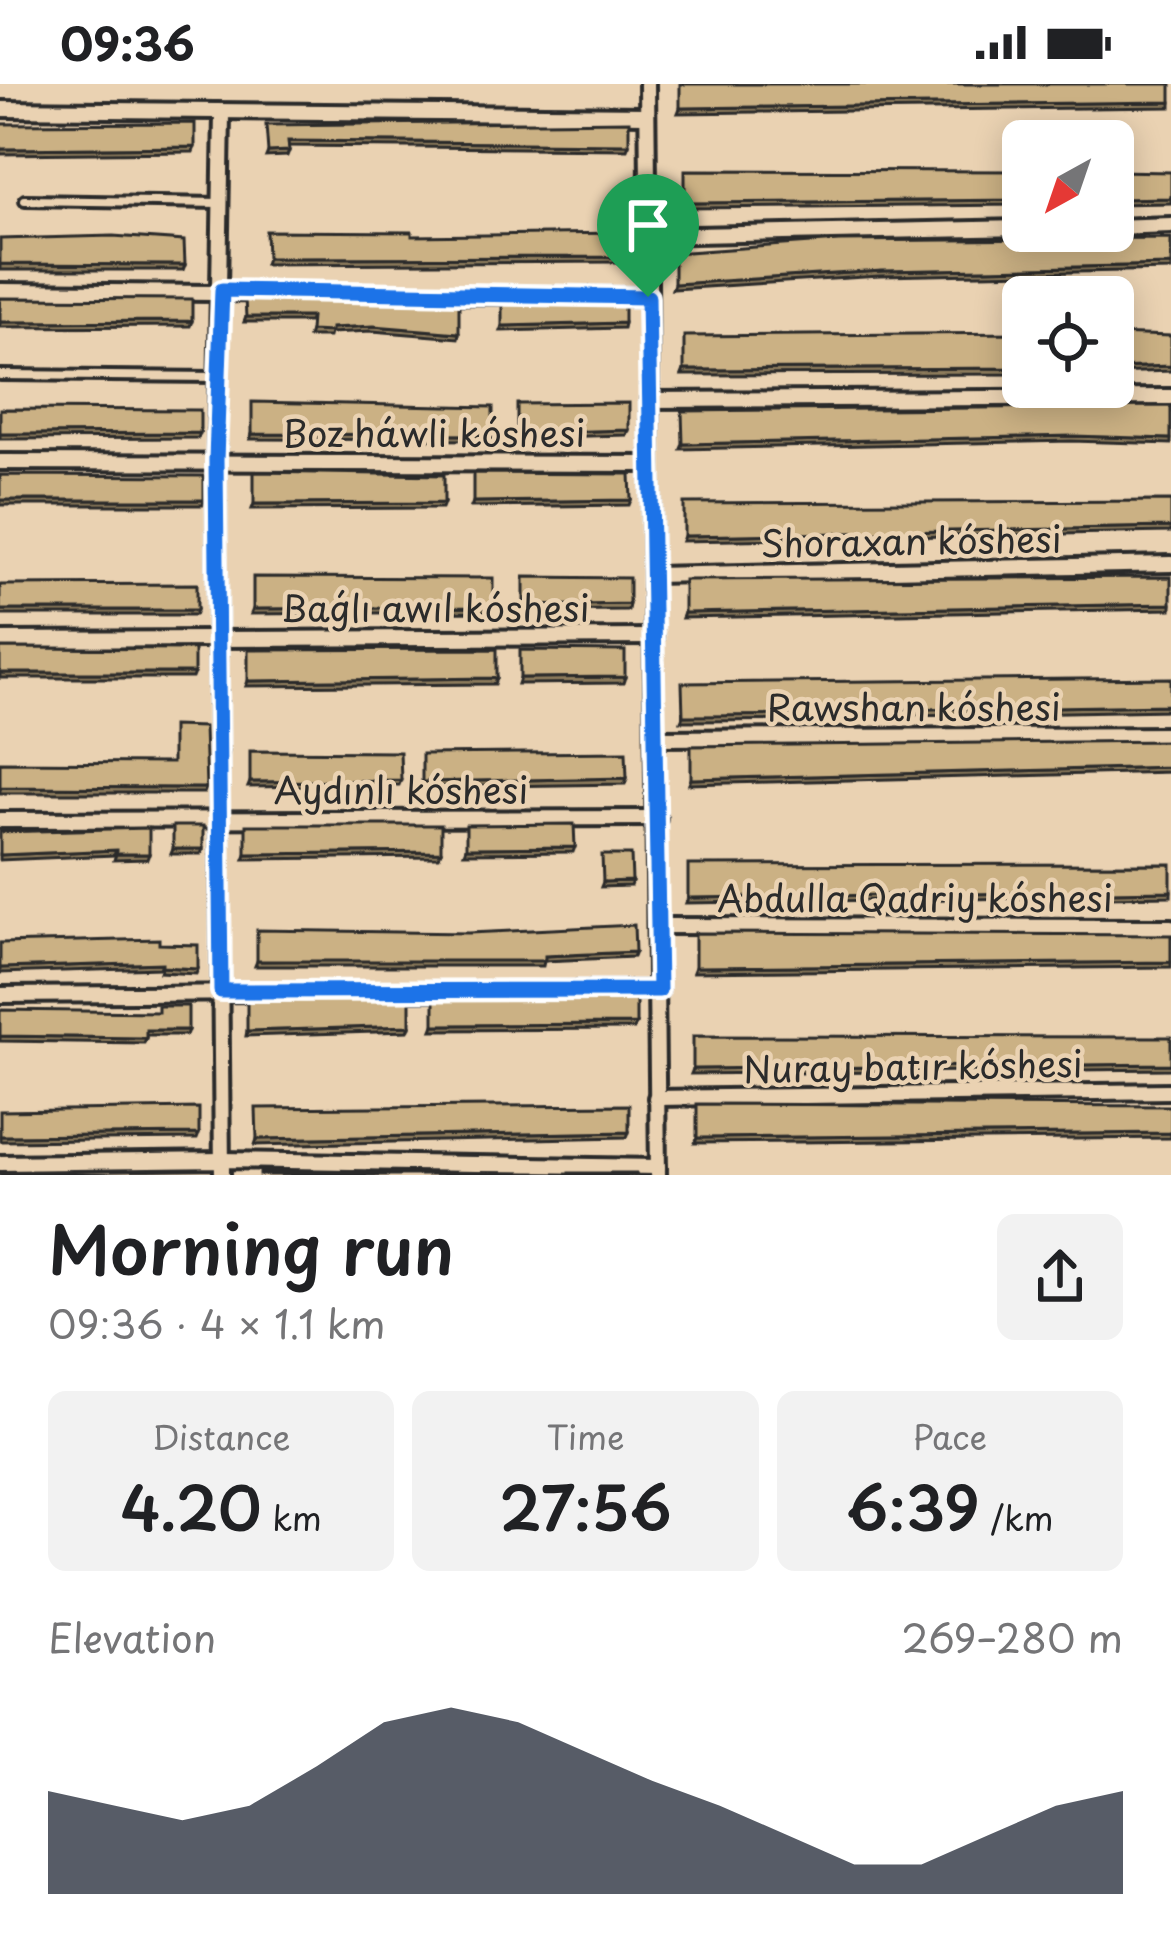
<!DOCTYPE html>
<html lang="en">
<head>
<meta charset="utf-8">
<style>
	:root { --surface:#fff; --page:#f2f2f2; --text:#202124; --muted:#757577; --accent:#111827 }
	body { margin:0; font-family:"Playpen Sans",sans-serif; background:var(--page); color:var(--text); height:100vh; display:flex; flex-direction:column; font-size:45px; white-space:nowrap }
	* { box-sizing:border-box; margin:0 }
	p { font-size:39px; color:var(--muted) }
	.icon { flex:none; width:66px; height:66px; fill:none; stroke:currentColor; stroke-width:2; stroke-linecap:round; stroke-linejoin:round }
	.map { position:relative; height:1091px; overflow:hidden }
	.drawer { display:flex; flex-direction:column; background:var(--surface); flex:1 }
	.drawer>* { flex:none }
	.needle { width:78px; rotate:220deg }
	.controls { position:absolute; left:1002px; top:36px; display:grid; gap:24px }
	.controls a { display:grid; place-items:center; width:132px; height:132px; border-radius:18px; background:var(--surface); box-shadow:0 6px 30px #0003; font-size:60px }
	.pin { position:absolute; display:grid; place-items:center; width:102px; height:102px; color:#fff; margin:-123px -51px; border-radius:50% 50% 50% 0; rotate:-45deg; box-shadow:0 0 12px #0007 }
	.pin .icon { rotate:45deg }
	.round { display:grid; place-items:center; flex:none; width:126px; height:126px; border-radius:18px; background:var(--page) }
	.headline { display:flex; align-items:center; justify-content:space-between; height:204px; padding:0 48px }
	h1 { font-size:66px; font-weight:600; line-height:90px }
	.metrics { display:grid; grid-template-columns:repeat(3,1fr); gap:18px; height:204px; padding:12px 48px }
	.metrics div { display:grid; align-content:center; border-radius:18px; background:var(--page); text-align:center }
	.metrics b { font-size:60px; font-weight:600 }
	.metrics small { font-size:33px; font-weight:400 }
	.metrics p { font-size:33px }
	.chart { height:336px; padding:24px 48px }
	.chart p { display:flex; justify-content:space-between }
	.chart svg { width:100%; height:216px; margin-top:12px; fill:var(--accent); opacity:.7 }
	.status { display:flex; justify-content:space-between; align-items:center; height:84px; padding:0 60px; background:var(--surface); direction:ltr }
	.status svg { height:33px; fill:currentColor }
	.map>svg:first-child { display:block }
</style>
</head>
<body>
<div class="status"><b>09:36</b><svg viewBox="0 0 49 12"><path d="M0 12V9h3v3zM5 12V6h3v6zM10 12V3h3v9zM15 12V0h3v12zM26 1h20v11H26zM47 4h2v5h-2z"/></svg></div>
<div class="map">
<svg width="1171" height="1091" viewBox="0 0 1171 1091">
	<rect width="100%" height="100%" fill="#ead2b2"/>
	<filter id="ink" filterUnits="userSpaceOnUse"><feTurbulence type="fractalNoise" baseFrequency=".00833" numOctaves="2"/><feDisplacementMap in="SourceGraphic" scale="24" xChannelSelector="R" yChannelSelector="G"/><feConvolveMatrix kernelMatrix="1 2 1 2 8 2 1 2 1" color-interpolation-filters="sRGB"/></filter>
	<g filter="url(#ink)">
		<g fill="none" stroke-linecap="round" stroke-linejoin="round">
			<!-- lane casing -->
			<g stroke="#2b2b2b" stroke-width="16">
				<g id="lane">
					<polyline points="25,116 221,119"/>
					<polyline points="0,291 217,293"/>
				</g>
			</g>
			<!-- street casing -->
			<g stroke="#2b2b2b" stroke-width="22">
				<g id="street">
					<polyline points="647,0 658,1091"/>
					<polyline points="0,25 646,31"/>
					<polyline points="1113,143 1171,141"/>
					<polyline points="647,152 1023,144"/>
					<polyline points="0,207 648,213"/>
					<polyline points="650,316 1171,313"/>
					<polyline points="0,378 651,380"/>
					<polyline points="653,491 1171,480"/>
					<polyline points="0,556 654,553"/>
					<polyline points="657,654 1171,651"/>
					<polyline points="0,736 658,734"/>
					<polyline points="659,842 1171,843"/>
					<polyline points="0,911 659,906"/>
					<polyline points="656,1014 1171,1007"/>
					<polyline points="0,1079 222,1076 658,1083"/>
					<polyline points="222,1091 216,377 222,30"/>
				</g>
			</g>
			<!-- lane -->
			<use href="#lane" stroke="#ead2b2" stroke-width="8"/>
			<!-- street -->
			<use href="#street" stroke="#ead2b2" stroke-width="14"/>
		</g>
		<!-- shaded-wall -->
		<g fill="#8e7c5c" stroke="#2b2b2b" stroke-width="3">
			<polygon points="1171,18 1171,23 678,29 680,24"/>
			<polygon points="288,57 629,60 627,65 286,62"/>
			<polygon points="195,63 193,68 0,70 0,65"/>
			<polygon points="289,67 287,72 266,73 268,68"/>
			<polygon points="1171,114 1171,119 1113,120 1113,115"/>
			<polygon points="1023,116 1023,121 683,124 685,119"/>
			<polygon points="619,173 617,178 265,180 267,174"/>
			<polygon points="0,180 185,181 183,186 0,186"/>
			<polygon points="1171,181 1171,186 880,192 672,205 674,200 882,187"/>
			<polygon points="246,233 311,233 309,238 244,238"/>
			<polygon points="192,237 190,242 0,243 0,238"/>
			<polygon points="624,239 623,244 500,247 502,242"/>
			<polygon points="374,242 459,249 458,254 372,247 330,249 329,253 308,253 310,247 331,244"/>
			<polygon points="1171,282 1171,287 1113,289 1113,284"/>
			<polygon points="1023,284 1023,290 682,291 684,286"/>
			<polygon points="629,346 627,351 515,354 517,349"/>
			<polygon points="200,349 198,354 0,355 0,350"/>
			<polygon points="252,350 493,351 491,356 250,355"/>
			<polygon points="1073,352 1171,355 1171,360 1071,357 681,365 683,360"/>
			<polygon points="0,416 204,416 203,421 0,421"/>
			<polygon points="631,416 629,421 471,423 473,418"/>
			<polygon points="444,419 442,424 252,425 254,420"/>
			<polygon points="1171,443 1171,448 682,457 684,452"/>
			<polygon points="629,520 628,526 522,527 524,522"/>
			<polygon points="1171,520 1171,525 682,534 684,529"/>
			<polygon points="493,523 491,528 251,530 253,525"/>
			<polygon points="0,526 197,526 195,531 0,531"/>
			<polygon points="0,589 194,589 192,594 0,594"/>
			<polygon points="625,593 623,599 518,600 520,594"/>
			<polygon points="497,594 495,600 246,602 248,597"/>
			<polygon points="1171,621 1171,626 853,632 851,636 681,637 683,632 853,626"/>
			<polygon points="1171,683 1171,688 689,700 691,695"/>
			<polygon points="627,694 625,700 420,703 422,698"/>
			<polygon points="401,696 399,701 248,703 250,698"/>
			<polygon points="0,703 206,704 204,709 0,709"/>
			<polygon points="575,763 573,768 464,769 466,764"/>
			<polygon points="173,765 203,765 201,770 171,770"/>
			<polygon points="116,766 114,771 0,776 0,771"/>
			<polygon points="441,768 439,773 244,775 246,770"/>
			<polygon points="116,770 149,770 147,775 114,776"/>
			<polygon points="632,797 630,802 601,803 603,798"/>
			<polygon points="1171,807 1171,812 686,819 688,814"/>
			<polygon points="635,868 633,873 544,877 543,882 255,882 257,877 545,872"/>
			<polygon points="1171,878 1171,883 693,888 695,883"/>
			<polygon points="162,879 160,884 0,889 0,884"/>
			<polygon points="162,883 198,885 196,890 160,888"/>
			<polygon points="636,940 634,945 432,946 434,941"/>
			<polygon points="410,942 408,947 246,952 247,947"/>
			<polygon points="146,946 188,946 186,951 144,951"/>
			<polygon points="0,952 146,954 144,959 0,957"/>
			<polygon points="1171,980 1171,985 691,990 693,985"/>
			<polygon points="629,1048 627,1053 255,1061 257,1055"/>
			<polygon points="1171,1049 1171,1054 695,1059 697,1054"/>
			<polygon points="199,1050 197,1055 0,1057 0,1052"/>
		</g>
		<!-- building -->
		<g fill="#cbb184" stroke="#2b2b2b" stroke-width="3">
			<polygon points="680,0 1171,0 1171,18 680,24"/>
			<polygon points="629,37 629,60 288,57 289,67 268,68 266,41"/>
			<polygon points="195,39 195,63 0,65 0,40"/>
			<polygon points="685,86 1023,87 1023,116 685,119"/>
			<polygon points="1113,87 1171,88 1171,114 1113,115"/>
			<polygon points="266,147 412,148 412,152 619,149 619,173 267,174"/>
			<polygon points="113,152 184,157 185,181 0,180 0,155"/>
			<polygon points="1171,154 1171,181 882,187 674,200 674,169 840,157"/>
			<polygon points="0,214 192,215 192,237 0,238"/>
			<polygon points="245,215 459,217 459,249 374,242 331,244 331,248 310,247 311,233 246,233"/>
			<polygon points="502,218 624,219 624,239 502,242"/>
			<polygon points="1023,249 1023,284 684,286 684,252"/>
			<polygon points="1113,250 1171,252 1171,282 1113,284"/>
			<polygon points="252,318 493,323 493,351 252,350"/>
			<polygon points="629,319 629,346 517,349 517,320"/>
			<polygon points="1171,322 1171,355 1073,352 683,360 682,327"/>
			<polygon points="0,325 200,326 200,349 0,350"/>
			<polygon points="254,388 444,391 444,419 254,420"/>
			<polygon points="473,389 630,390 631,416 473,418"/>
			<polygon points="0,391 204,392 204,416 0,416"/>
			<polygon points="1171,417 1171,443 684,452 684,419"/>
			<polygon points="253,493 493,494 493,523 253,525"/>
			<polygon points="524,493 629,494 629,520 524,522"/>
			<polygon points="1171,493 1171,520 684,529 684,496"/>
			<polygon points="197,500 197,526 0,526 0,501"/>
			<polygon points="0,564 194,565 194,589 0,589"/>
			<polygon points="497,565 497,594 248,597 248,566"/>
			<polygon points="520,566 625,567 625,593 520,594"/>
			<polygon points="1171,594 1171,621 853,626 853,631 683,632 682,599"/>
			<polygon points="172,642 204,643 206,704 0,703 0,678 172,679"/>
			<polygon points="1171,657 1171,683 691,695 691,662"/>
			<polygon points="250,667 400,668 401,696 250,698"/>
			<polygon points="626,668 627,694 422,698 422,670"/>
			<polygon points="574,740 575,763 466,764 466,741"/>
			<polygon points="246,741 441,741 441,768 246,770"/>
			<rect x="173" y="742" width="30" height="23"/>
			<polygon points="149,744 149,770 116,770 116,766 0,771 0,748"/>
			<polygon points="602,771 631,771 632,797 603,798"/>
			<polygon points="1171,780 1171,807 688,814 688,781"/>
			<polygon points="634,841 635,868 545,872 545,877 257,877 257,846 469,849"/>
			<polygon points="695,849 1171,851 1171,878 695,883"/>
			<polygon points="159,855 159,860 198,861 198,885 162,883 162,879 0,884 0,859"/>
			<polygon points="410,914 410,942 247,947 247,915"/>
			<polygon points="434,914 636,914 636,940 434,941"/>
			<polygon points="158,922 188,922 188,946 146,946 146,954 0,952 0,926 158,928"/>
			<polygon points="693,952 1171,953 1171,980 693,985"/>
			<polygon points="697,1020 1171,1022 1171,1049 697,1054"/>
			<polygon points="629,1021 629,1048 257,1055 256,1024"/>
			<polygon points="199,1024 199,1050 0,1052 0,1027"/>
			<polygon points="260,1088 535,1089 535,1091 260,1091"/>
			<polygon points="569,1089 636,1089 637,1091 569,1091"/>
			<polygon points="0,1090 157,1091 0,1091"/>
		</g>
	</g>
	<g fill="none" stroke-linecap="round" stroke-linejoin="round" filter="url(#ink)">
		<!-- route casing -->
		<g stroke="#fff" stroke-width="24">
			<polygon id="route" points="222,206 648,213 659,906 221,907 216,376"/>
		</g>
		<!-- route -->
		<use href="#route" stroke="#1a73e8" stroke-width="15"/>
	</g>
	<g text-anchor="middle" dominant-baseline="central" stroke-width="9" stroke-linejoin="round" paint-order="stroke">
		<!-- street labels -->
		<g font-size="36" fill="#2b2b2b" stroke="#ead2b2">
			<text x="434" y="348">Boz háwli kóshesi</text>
			<text transform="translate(911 456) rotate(-1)">Shoraxan kóshesi</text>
			<text x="435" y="523">Baǵlı awıl kóshesi</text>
			<text x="914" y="622">Rawshan kóshesi</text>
			<text x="401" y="705">Aydınlı kóshesi</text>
			<text x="915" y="813">Abdulla Qadriy kóshesi</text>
			<text transform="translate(913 981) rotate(-1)">Nuray batır kóshesi</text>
		</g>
	</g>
</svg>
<div class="controls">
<a><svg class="needle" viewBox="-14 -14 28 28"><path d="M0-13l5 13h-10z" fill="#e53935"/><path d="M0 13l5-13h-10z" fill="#757577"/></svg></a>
<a><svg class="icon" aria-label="locate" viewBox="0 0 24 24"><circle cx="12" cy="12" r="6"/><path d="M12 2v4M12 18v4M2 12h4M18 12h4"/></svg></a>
</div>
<div class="pin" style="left:648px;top:213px;background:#1e9e55"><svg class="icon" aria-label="arrive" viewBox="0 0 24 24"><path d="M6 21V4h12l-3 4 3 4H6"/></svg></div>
</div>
<section class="drawer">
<div class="headline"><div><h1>Morning run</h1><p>09:36 · 4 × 1.1 km</p></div><a class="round"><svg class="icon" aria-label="share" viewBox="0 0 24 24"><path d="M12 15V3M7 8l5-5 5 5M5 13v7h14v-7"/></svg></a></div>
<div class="metrics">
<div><p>Distance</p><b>4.20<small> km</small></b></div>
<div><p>Time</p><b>27:56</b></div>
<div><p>Pace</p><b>6:39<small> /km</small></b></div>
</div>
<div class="chart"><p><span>Elevation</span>269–280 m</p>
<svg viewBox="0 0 160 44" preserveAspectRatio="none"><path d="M0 44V23L10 26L20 29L30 26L40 18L50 9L60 6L70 9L80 15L90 21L100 26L110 32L120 38L130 38L140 32L150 26L160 23V44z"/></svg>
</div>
</section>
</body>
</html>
